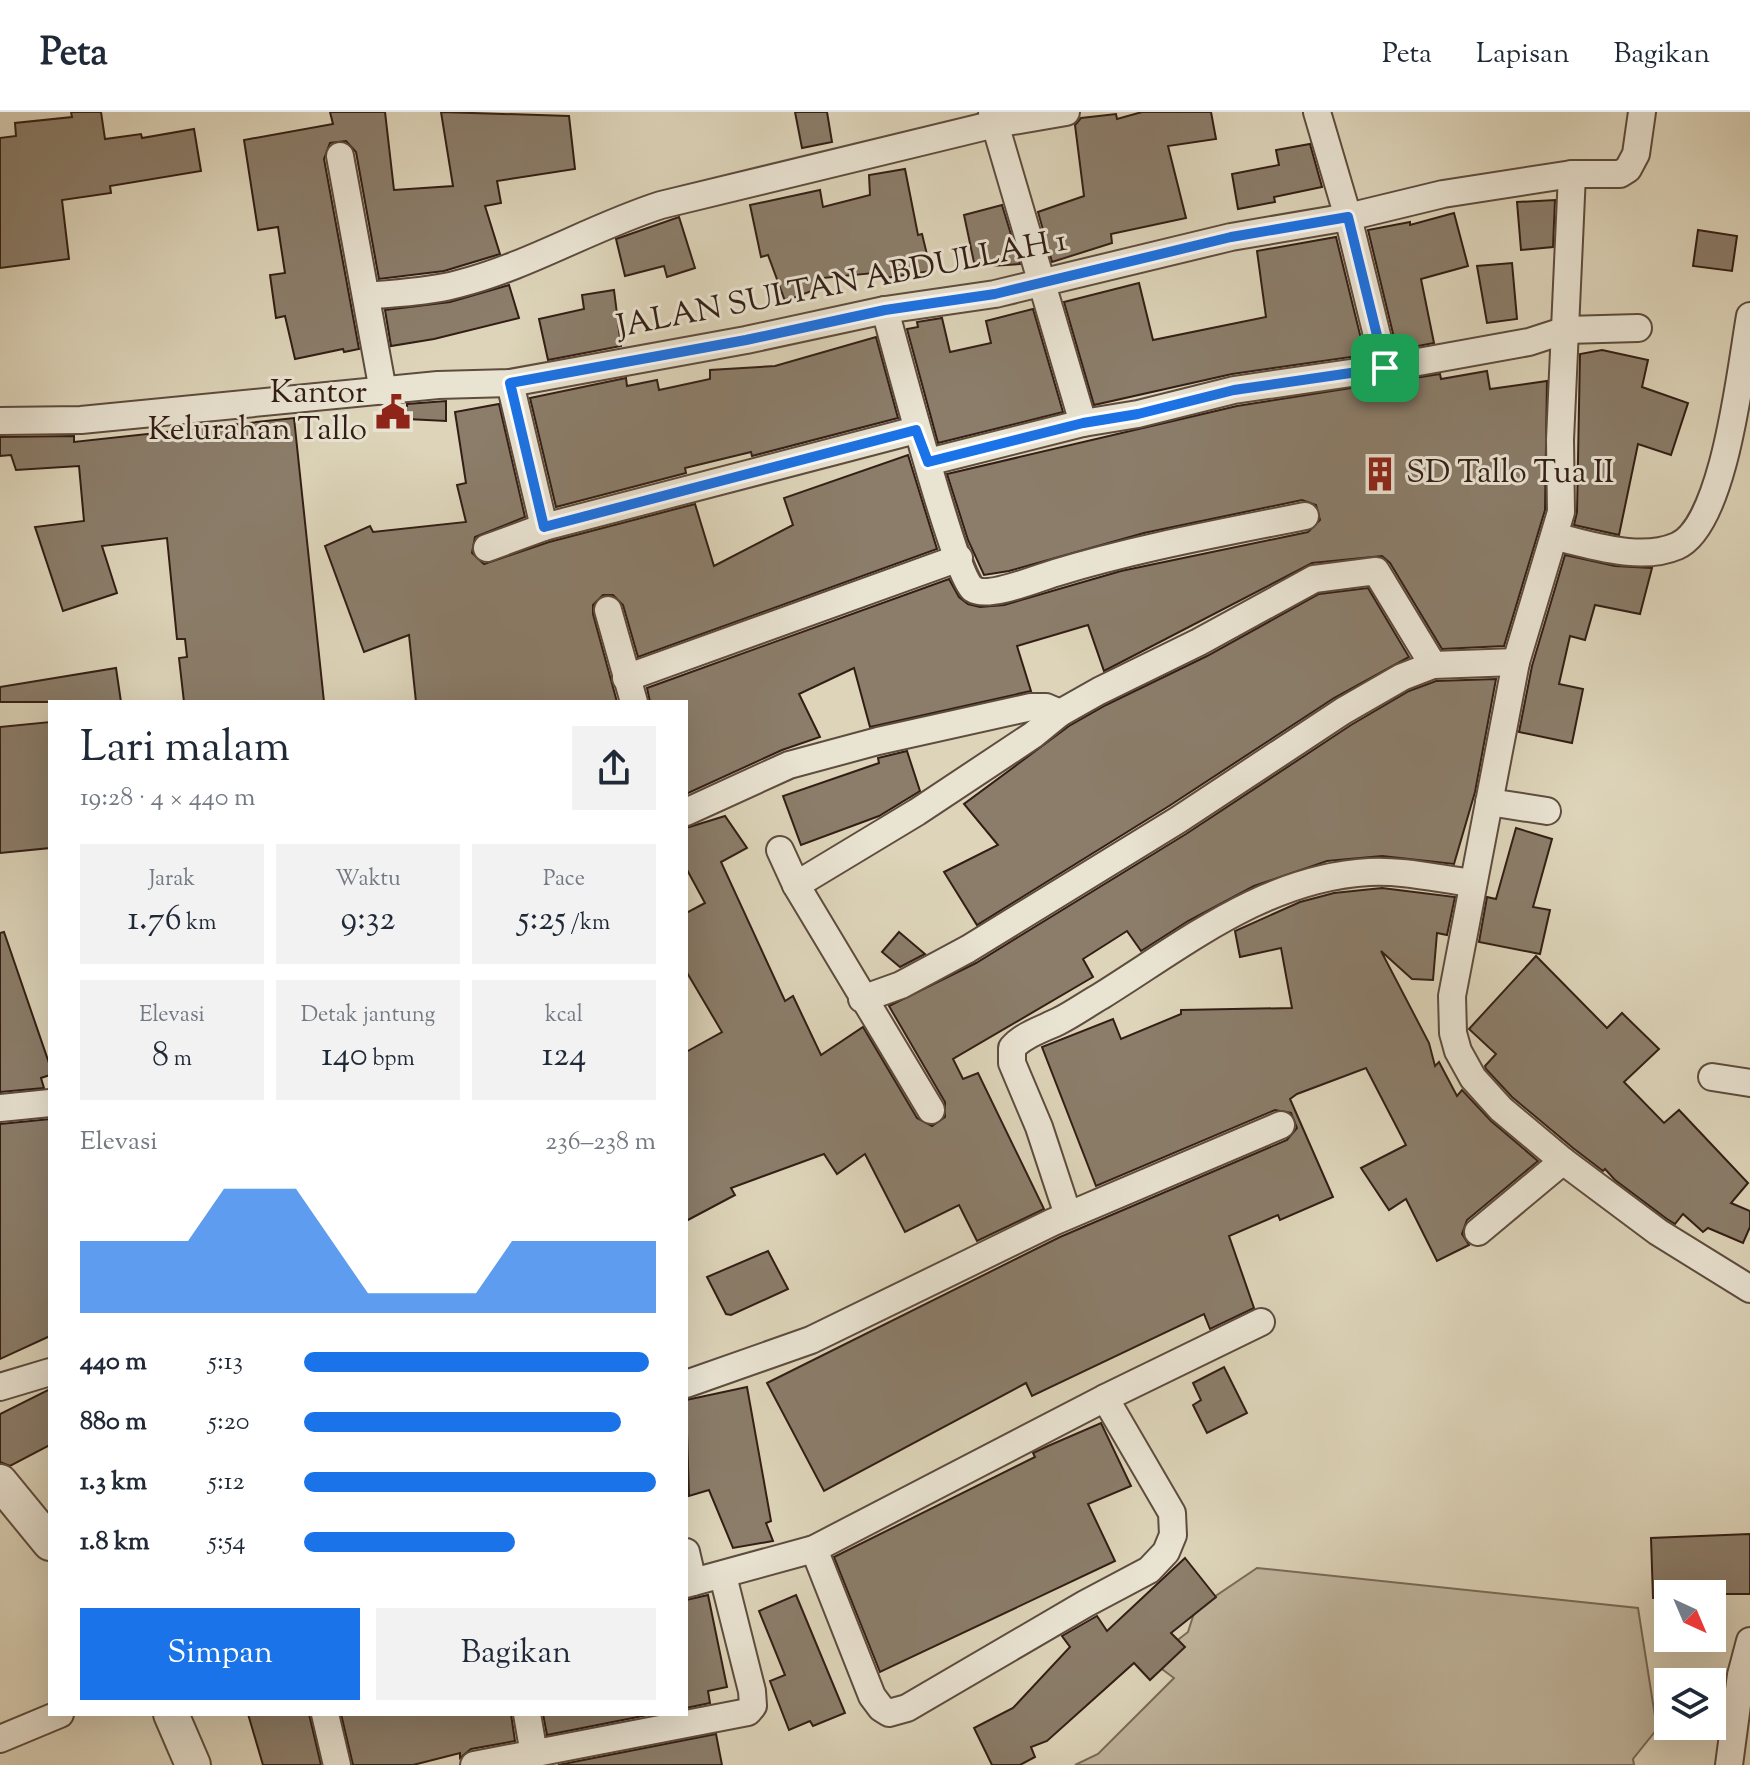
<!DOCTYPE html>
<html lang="id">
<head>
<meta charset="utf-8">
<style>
	:root { --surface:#fff; --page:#f2f2f3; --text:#1f2937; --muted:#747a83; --line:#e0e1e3; --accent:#1a73e8 }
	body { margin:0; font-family:"Sorts Mill Goudy",serif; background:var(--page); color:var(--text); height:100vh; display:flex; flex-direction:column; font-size:30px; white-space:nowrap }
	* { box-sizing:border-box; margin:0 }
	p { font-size:26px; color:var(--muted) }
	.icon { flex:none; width:44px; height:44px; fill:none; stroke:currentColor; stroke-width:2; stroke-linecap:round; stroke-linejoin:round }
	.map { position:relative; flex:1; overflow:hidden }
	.drawer { position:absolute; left:48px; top:588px; width:640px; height:1016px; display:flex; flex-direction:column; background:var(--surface); border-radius:0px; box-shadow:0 8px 32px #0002 }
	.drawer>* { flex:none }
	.needle { width:52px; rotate:136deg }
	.buttons { position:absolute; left:1654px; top:1468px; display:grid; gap:16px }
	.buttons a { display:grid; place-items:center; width:72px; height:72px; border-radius:0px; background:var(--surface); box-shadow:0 8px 32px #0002; font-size:40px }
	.pin { position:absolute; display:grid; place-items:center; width:68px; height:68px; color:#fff; margin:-34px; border-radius:16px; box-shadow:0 4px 12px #0006 }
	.round { display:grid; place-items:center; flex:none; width:84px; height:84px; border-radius:0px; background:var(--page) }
	.head { display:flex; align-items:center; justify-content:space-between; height:136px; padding:0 32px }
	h1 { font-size:44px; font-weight:600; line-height:60px }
	.stats { display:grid; grid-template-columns:repeat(3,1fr); gap:12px; height:136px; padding:8px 32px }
	.stats div { display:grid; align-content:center; border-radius:0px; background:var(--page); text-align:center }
	.stats b { font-size:34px; font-weight:600 }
	.stats small { font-size:22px; font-weight:400 }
	.stats p { font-size:22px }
	.chart { height:224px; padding:16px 32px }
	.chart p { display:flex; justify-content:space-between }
	.chart svg { width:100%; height:144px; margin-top:8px; fill:var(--accent); opacity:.7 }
	.button { display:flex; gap:16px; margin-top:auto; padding:16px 32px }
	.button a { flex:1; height:92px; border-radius:0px; background:var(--accent); color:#fff; font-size:32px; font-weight:600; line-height:92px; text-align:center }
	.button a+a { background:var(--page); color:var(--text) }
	ul { padding:0 32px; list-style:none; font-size:26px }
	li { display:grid; grid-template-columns:128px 96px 1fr; align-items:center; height:60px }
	li i { height:20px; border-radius:10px; background:var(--accent) }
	header { display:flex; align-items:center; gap:48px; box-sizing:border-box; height:112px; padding:0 40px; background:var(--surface); border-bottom:2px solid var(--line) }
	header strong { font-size:38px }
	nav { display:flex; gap:44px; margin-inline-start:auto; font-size:28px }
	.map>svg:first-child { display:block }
</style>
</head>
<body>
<header>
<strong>Peta</strong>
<nav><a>Peta</a><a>Lapisan</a><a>Bagikan</a></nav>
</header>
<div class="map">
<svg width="1750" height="1653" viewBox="0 0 1750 1653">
	<rect width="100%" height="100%" fill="#ddd4b9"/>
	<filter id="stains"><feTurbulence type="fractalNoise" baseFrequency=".0025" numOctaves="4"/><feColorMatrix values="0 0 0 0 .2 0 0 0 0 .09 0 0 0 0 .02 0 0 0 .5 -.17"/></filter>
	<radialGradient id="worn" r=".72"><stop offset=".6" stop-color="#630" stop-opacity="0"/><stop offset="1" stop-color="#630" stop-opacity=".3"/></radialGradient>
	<!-- green -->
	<polygon fill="#c0b59d" stroke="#7a6a59" stroke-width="2" points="1257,1456 1638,1496 1657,1617 1633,1647 1634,1653 1075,1653 1098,1642 1174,1566 1151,1549 1188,1520 1195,1498"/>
	<!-- building -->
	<g fill="#8b7d6a" stroke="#331e15" stroke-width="2">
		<polygon points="71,0 101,0 105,27 141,22 142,26 194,17 201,59 110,74 111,81 62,88 69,147 0,156 0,26 16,24 15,11 72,5"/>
		<polygon points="330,0 385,0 394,78 453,74 441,0 569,4 575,57 497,69 501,91 485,94 500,142 444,159 379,167 356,40 346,29 330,31 324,47 359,237 344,240 343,237 295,247 285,204 276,206 270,163 285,161 278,115 258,118 244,28 333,12"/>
		<polygon points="795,0 827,0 832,30 802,36"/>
		<polygon points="1142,0 1211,0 1216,27 1168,34 1186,106 1111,122 1112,131 1052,150 1038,100 1084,84 1075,13 1081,6 1116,2 1117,7"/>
		<polygon points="1310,32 1322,75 1274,85 1275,90 1238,97 1232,62 1279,53 1276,38"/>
		<polygon points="905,57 918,123 922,122 931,159 885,166 884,160 822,166 825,174 785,189 768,143 761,145 750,93 820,78 823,95 870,83 869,63"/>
		<polygon points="1555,88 1553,135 1521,138 1517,90"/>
		<polygon points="1002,93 1020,152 975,155 964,103"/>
		<polygon points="1454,101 1468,154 1421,167 1434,231 1397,238 1368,118 1410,110 1410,113"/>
		<polygon points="679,105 695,156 667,165 664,154 625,164 616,127"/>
		<polygon points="1698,118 1737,124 1732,159 1693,154"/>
		<polygon points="1336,125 1365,243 1232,262 1094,293 1064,190 1139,171 1153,228 1266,205 1257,139"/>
		<polygon points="1512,151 1517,207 1487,211 1477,154"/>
		<polygon points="509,173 519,206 434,227 391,234 385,198 450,190"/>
		<polygon points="614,178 621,234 548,248 539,207 584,197 582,183"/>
		<polygon points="1033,197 1063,300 938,331 907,217 918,215 917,210 942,206 950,240 991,231 986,209"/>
		<polygon points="876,225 898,306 752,344 751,340 685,356 686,361 556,395 530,286 626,266 627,274 657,268 659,278 710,267 710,258 775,254"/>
		<polygon points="1602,238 1648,248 1642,275 1688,291 1671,343 1638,332 1619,423 1574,413 1577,400 1580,242"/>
		<polygon points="1487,259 1490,277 1547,269 1545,398 1504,534 1442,537 1390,451 1382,444 1312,451 1104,559 1088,513 1017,534 1031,579 870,615 854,556 799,582 820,625 782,638 686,682 686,590 650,590 647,576 949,467 959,485 968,492 980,495 1004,493 1121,459 1308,420 1320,408 1316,393 1302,388 1144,421 1009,459 984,463 968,428 947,362 1237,294 1440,262 1441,267"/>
		<polygon points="446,289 446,309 407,307 407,292"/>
		<polygon points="499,292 525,405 475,425 472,441 484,452 549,430 695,392 714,454 793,413 784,386 908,343 937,437 638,545 623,493 613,483 603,483 593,493 593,502 617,590 416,590 409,523 364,540 325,434 370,414 373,420 466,410 457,373 466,371 455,300"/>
		<polygon points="294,306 324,590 184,590 179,546 187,545 185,527 177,527 167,426 102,434 117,481 63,499 35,415 84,409 79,354 16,358 11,343 0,344 0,325 74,324 74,330"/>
		<polygon points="1565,443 1615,454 1652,456 1640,502 1595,493 1585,528 1570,524 1559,572 1583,577 1572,631 1519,620 1532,554"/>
		<polygon points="1368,476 1409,545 1334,586 1169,694 977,813 944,760 998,733 964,692 1069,614 1106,593 1207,544 1319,482"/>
		<polygon points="116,556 121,590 0,590 0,575"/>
		<polygon points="1496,567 1475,680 1454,752 1382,744 1327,749 1254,774 1188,809 1141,839 1127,819 1083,847 1093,865 953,947 963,967 978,961 1044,1097 977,1129 959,1093 905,1120 865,1042 837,1062 824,1042 731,1076 735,1083 686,1109 686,940 722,920 686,859 686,801 705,791 686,756 686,716 725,704 747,736 721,750 785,889 793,884 821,943 863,915 917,1006 932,1014 945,1005 945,990 889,894 976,851 1186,722 1351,613 1409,579 1436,569"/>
		<polygon points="50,610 50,736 0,741 0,615"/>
		<polygon points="907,639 920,679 879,704 801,733 783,684 879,651 878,646"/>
		<polygon points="1516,716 1552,727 1533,795 1550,798 1540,842 1479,830 1487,785 1496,787"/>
		<polygon points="1382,776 1455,785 1447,823 1437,821 1433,868 1412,867 1381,839 1429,931 1435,954 1439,950 1457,984 1462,978 1491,1009 1538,1049 1467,1108 1462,1122 1469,1133 1437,1149 1406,1087 1389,1098 1361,1056 1406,1033 1366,956 1297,982 1290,987 1333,1085 1280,1108 1278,1103 1229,1124 1254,1196 1210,1217 1204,1202 1032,1284 1026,1271 824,1379 767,1271 1060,1125 1287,1028 1297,1016 1291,1001 1275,998 1096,1074 1042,935 1113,907 1121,927 1181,902 1181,898 1292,896 1281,836 1240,845 1235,819 1300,790 1334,781"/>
		<polygon points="4,820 50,954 50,963 41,966 44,976 0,980 0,821"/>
		<polygon points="899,820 925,842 900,855 882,840"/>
		<polygon points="1536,844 1607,916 1622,901 1659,937 1624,970 1664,1011 1679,998 1748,1071 1731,1091 1750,1099 1750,1115 1743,1131 1708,1116 1703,1120 1683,1102 1675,1112 1667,1107 1615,1068 1605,1057 1603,1059 1573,1036 1512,985 1486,957 1485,954 1496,942 1469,917"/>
		<polygon points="50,1007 50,1224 0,1247 0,1012"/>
		<polygon points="768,1139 788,1177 731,1203 726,1202 707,1165"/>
		<polygon points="1224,1255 1247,1301 1207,1321 1193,1293 1201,1288 1193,1271"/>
		<polygon points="747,1275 771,1409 766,1411 773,1429 733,1436 709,1378 689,1384 686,1288"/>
		<polygon points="50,1277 50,1333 10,1354 0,1350 0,1302"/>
		<polygon points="1101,1311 1131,1374 1088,1392 1115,1449 880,1560 834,1445 1035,1345 1033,1341 1048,1334"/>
		<polygon points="1750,1422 1750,1482 1668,1482 1668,1486 1653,1486 1651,1426"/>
		<polygon points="1185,1446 1216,1485 1171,1521 1185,1535 1150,1568 1134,1551 1047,1629 1031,1635 1035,1645 1020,1653 992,1653 974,1616 1013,1596 1070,1535 1062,1524 1097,1504 1107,1519"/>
		<polygon points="708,1483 727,1575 708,1579 710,1591 686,1596 686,1488"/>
		<polygon points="796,1483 845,1601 813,1614 810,1609 789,1618 770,1569 785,1563 759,1499"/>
		<polygon points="248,1602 309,1602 321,1653 263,1653"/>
		<polygon points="341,1602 511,1602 515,1629 471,1637 460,1646 460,1641 413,1653 353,1653"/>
		<polygon points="543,1602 653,1602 547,1623"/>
		<polygon points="716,1622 722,1653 558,1653"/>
	</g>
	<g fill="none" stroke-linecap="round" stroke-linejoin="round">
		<!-- minor casing -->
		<g stroke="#5e4c3e" stroke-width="30">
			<g id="minor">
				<polyline points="1066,0 995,12 1083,311 1138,302 1234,278 1385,256"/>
				<polyline points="1317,0 1348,105 1385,256 1529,230 1566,218 1638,216"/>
				<polyline points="340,44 383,279"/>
				<polyline points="1572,62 1560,328 1561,400 1516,550 1452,884 1453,921 1458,939 1473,966 1501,997 1563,1049 1658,1120 1750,1177"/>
				<path d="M366,184C396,181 429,180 458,172C529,154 592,115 661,93L995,12L992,0"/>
				<path d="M885,198C895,234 955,464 973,477C988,487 1038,466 1055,461C1137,436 1221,421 1305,404"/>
				<polyline points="510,271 544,415"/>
				<polyline points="0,309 81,308 438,273 510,271 746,228 885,198 995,182 1231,125 1348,105 1443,82 1572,62 1620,62 1628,57 1636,42 1642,0"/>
				<polyline points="928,350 1083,311"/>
				<path d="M1556,425C1593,433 1640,450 1677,434C1725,413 1741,254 1750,204"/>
				<polyline points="487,436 544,415 916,318"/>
				<polyline points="608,498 634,590"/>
				<polyline points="626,566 959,446"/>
				<polyline points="1489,690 1547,699"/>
				<polyline points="686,700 789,653 878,629 1031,595 1046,595 1060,601"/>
				<polyline points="780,738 796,773 931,998"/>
				<polyline points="796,773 917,700 1033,623 1060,601 1099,579 1199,530 1314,467 1376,459 1433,553"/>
				<polyline points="862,887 901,873 968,837 1178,708 1343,599 1402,565 1433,553 1516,550"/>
				<polyline points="1712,965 1750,971"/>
				<polyline points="0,996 50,991"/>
				<path d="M1068,1103L1039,1015L1012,951V936C1023,923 1043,917 1059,909C1073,902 1087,892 1101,884C1186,831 1265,766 1369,760C1403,758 1439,767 1473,771"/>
				<polyline points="1478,1120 1563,1049"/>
				<polyline points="686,1272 811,1228 1053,1110 1281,1013"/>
				<polyline points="0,1275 50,1260"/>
				<polyline points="814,1437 872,1584 881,1596 889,1601 907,1596 1085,1492 1149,1458 1166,1440 1173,1423 1172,1401 1105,1286"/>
				<polyline points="686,1440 693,1470"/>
				<polyline points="686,1472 814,1437 1105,1286 1261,1210"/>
				<polyline points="325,1602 337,1653"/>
				<polyline points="527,1602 534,1642"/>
				<polyline points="0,1627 60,1602"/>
				<polyline points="474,1653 748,1600 753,1594 752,1579 723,1464"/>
				<polyline points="1729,1653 1741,1563 1750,1529"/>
			</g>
		</g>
		<!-- tertiary casing -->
		<g stroke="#5e4c3e" stroke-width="38">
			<g id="tertiary">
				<polyline points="0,1370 50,1431"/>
				<polyline points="171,1602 193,1653"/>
			</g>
		</g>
		<!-- minor -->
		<use href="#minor" stroke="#e9e3d2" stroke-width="26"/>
		<!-- tertiary -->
		<use href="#tertiary" stroke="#e9e3d2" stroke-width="34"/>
	</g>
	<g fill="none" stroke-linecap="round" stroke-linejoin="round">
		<!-- route casing -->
		<g stroke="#fff" stroke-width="16">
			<polygon id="route" points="1348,105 1385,256 1234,278 1138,302 1083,311 928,350 916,318 544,415 510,271 746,228 885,198 995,182 1231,125"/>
		</g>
		<!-- route -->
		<use href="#route" stroke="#1a73e8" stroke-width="10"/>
	</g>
	<!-- icons -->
	<defs>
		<g id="civic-bare" transform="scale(2.76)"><path d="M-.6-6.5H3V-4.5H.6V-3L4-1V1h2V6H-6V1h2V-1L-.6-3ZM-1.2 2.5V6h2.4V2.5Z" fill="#8f2418" stroke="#e9e3d2" stroke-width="2.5" paint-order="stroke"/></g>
		<g id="building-bare" transform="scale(2.76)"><path d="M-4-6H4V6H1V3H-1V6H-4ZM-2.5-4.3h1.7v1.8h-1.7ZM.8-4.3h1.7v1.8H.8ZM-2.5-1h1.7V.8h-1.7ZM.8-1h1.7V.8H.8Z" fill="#8f2418" stroke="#e9e3d2" stroke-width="2.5" paint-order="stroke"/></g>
	</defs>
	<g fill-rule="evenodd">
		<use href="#civic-bare" x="393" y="300"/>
		<use href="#building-bare" x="1380" y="362"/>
	</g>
	<g text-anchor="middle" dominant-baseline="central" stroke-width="6" stroke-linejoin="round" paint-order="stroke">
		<!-- street labels -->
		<g font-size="32" fill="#331e15" stroke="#e9e3d2">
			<text transform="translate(842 173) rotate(-11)">JALAN SULTAN ABDULLAH 1</text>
		</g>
		<!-- poi labels -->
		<g font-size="32" fill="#331e15" stroke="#e9e3d2" text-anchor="end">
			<text x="367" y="282">Kantor<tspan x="367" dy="37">Kelurahan Tallo</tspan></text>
			<text x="1406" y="362" text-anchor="start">SD Tallo Tua II</text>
		</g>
	</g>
	<rect width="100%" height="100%" filter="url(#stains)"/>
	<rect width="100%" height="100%" fill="url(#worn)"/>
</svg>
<div class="buttons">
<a><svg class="needle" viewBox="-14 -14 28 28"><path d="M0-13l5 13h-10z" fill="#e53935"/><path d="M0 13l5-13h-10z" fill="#747a83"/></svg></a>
<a><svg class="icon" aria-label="layers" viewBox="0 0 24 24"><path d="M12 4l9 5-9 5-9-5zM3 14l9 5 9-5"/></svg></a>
</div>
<div class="pin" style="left:1385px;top:256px;background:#1e9e55"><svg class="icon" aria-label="arrive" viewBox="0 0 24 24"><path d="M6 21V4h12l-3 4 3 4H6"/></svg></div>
<section class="drawer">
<div class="head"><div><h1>Lari malam</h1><p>19:28 · 4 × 440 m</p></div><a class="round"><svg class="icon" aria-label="share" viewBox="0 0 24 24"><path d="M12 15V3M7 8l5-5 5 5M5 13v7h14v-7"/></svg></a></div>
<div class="stats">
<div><p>Jarak</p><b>1.76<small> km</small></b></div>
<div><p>Waktu</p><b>9:32</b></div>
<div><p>Pace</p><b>5:25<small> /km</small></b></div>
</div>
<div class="stats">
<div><p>Elevasi</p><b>8<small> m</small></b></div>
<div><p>Detak jantung</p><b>140<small> bpm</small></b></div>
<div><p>kcal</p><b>124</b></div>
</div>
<div class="chart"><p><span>Elevasi</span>236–238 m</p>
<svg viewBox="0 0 160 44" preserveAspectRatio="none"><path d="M0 44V22L10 22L20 22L30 22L40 6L50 6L60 6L70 22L80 38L90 38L100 38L110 38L120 22L130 22L140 22L150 22L160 22V44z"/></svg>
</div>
<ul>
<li><b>440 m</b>5:13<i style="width:98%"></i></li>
<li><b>880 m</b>5:20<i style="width:90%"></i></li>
<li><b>1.3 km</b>5:12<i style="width:100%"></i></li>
<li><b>1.8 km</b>5:54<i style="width:60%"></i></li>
</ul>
<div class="button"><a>Simpan</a><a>Bagikan</a></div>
</section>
</div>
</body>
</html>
